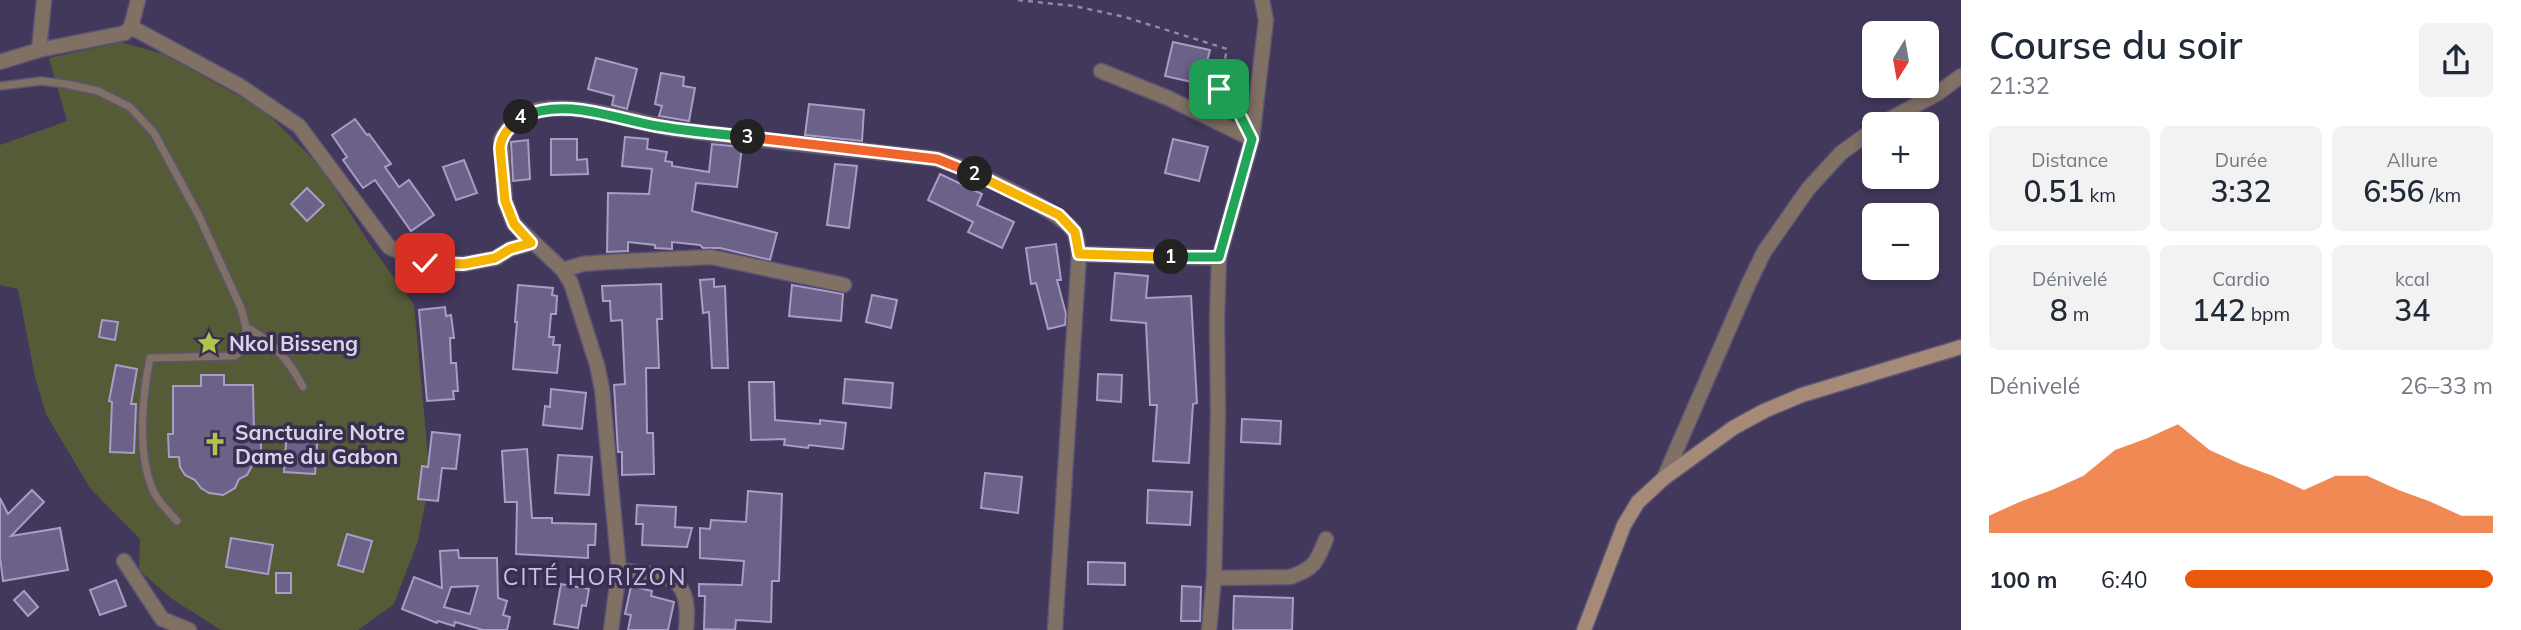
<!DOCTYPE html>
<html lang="fr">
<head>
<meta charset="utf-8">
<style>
	:root { --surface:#fff; --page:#f2f2f3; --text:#1f2937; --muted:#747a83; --accent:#ea580c }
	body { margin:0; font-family:Mulish,sans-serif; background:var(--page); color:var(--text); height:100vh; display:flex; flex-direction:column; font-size:26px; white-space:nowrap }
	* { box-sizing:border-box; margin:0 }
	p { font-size:23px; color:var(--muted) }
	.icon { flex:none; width:38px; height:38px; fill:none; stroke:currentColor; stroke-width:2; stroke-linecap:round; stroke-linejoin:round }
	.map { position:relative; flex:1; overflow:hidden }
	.sheet { display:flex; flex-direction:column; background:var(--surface); width:560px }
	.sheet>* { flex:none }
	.needle { width:46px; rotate:191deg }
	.buttons { position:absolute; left:1862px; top:21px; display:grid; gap:14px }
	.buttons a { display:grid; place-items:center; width:77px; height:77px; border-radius:10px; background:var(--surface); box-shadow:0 4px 10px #0003; font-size:35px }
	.pin { position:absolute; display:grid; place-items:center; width:60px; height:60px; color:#fff; margin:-30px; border-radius:14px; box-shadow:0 4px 10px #0006 }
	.km { position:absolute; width:35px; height:35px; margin:-18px; border-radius:50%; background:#222; color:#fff; font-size:19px; line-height:35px; text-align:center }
	.round { display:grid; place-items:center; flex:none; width:74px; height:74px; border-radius:10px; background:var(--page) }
	.overview { display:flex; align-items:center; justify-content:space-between; height:119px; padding:0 28px }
	h1 { font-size:38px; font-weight:600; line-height:52px }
	.metrics { display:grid; grid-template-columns:repeat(3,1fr); gap:10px; height:119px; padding:7px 28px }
	.metrics div { display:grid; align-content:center; border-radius:10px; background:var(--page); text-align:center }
	.metrics b { font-size:30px; font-weight:600 }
	.metrics small { font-size:19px; font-weight:400 }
	.metrics p { font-size:19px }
	.chart { height:196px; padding:14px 28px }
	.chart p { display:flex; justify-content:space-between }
	.chart svg { width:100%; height:126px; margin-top:7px; fill:var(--accent); opacity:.7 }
	ul { padding:0 28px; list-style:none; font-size:23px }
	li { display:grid; grid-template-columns:112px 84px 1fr; align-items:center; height:52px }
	li i { height:18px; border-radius:9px; background:var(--accent) }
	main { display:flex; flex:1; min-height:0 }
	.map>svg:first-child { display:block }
</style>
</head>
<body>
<main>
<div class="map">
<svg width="1961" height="630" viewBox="0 0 1961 630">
	<rect width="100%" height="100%" fill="#42385b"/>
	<!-- green -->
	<polygon fill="#555b37" points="121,42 163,54 263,109 322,168 369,243 414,305 430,477 418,541 394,604 358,630 221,630 172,599 139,570 140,539 90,488 46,414 35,377 18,289 0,285 0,145 67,121 49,58"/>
	<!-- building -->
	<g fill="#6c6188" stroke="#a89dc7" stroke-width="2" fill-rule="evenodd">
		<polygon points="1173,42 1210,50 1201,84 1165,76"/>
		<polygon points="596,58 637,69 627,109 612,105 614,96 588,89"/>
		<polygon points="661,73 684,77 683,86 695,88 689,121 659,116 662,106 655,104"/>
		<polygon points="809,104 864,110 862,141 805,135"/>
		<polygon points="355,119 367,135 369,134 391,164 385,167 399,187 409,180 434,215 411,231 375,180 363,188 343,160 347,157 332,135"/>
		<polygon points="625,137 648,139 647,149 667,152 665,161 672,162 672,166 709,172 712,144 742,147 737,187 696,183 692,211 777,233 770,260 720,248 703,248 700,245 672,242 672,249 655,248 655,245 628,242 628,251 607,252 608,193 649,194 652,169 622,166"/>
		<polygon points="551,139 577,139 577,160 587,159 588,174 551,175"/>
		<polygon points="1173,139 1208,147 1199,181 1165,173"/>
		<polygon points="528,140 530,179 513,181 511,142"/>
		<polygon points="464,160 477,193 456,200 443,167"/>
		<polygon points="835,164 857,166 849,228 827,225"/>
		<polygon points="940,174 982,194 977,205 1014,222 1002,248 968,232 973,222 928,200"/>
		<polygon points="307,188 324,205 307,221 291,204"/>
		<polygon points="1056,244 1061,280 1057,280 1066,314 1065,325 1048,329 1036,283 1031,284 1026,248"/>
		<polygon points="1115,273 1148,276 1146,298 1191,296 1197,403 1193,404 1189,463 1153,461 1157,405 1150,405 1146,323 1111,320"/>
		<polygon points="714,279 714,287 725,286 728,368 712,368 709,312 703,313 700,280"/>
		<polygon points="661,284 662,319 657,319 659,368 646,368 647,433 653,433 654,474 622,475 622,452 618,452 614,385 625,384 622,320 611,321 610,301 603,301 602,286"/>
		<polygon points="518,285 553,288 552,295 557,296 556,314 551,314 549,337 554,337 553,345 560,345 557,373 513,369 517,322 515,322"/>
		<polygon points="792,285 843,294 841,321 789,316"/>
		<polygon points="872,295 897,300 891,328 866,322"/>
		<polygon points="445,307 446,316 451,315 454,338 450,338 451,363 456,363 458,391 453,391 454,399 427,401 419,310"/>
		<polygon points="102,320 118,322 115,340 99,337"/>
		<polygon points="116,365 137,369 131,404 136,404 134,453 110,452 112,402 109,401"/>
		<polygon points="1098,374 1122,375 1121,402 1097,400"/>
		<polygon points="201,375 224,375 224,385 253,385 254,433 261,433 261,453 259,453 247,475 239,479 235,488 223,495 209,493 201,488 195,480 185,475 180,467 179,457 169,457 168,434 173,434 173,386 201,386"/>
		<polygon points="845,379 893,383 891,408 843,403"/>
		<polygon points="749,382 774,382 775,420 820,424 820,420 846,423 843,449 809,445 808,448 784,445 785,439 751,440"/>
		<polygon points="551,389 586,393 582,429 543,425 545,406 550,407"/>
		<polygon points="1242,419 1281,421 1280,444 1241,442"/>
		<polygon points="287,430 318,432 315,474 284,472"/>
		<polygon points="432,432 460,435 456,469 442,468 438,501 418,499 422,466 428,467"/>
		<polygon points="527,449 532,518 552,518 552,523 596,524 595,545 588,545 588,558 516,554 517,502 505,502 502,451"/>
		<polygon points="558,455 592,457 589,495 555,493"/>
		<polygon points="985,473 1022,477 1018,513 981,508"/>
		<polygon points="32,490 44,502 11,536 60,528 68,570 3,581 0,557 0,498 8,514"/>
		<polygon points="1148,490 1192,492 1190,525 1147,523"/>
		<polygon points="748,491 782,494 779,581 772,581 771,622 736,620 735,630 704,629 705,596 699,596 699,584 742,585 744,561 700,558 700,528 710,529 711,520 746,522"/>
		<polygon points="637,505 676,507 675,527 692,528 687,547 642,545 643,524 636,524"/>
		<polygon points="347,534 372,541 363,572 338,565"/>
		<polygon points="231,538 273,545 268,574 226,567"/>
		<path d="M458,550L459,558H497L498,598L507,601L503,615L510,617L507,630H483L455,622L454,626L438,621L437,623L402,609L414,577L442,588L440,551ZM478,586L470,614L444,607L451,587Z"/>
		<polygon points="1088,562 1125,563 1125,585 1088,584"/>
		<rect x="276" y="573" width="15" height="20"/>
		<polygon points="116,580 126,606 100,615 90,590"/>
		<polygon points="561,584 589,589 586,606 582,605 578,628 554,624"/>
		<polygon points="631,586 652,591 651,596 674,602 668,630 628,630 631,615 625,614"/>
		<polygon points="1182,586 1201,587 1200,621 1181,621"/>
		<polygon points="24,591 38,607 28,616 14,600"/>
		<polygon points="1234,596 1293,598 1292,630 1233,630"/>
	</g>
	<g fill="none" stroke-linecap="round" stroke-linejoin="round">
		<!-- service casing -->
		<g stroke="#5d5475" stroke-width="10">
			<g id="service">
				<path d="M0,86L41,81L66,84L98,91L130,107L154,133L199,216L241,308L246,327V348L234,356L150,358C142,397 137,454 153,490C157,501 169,512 177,521"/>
				<path d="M246,327C273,342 289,360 303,387"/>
			</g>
		</g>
		<!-- minor casing -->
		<g stroke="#5d5475" stroke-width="17">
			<g id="minor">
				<polyline points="131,27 240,86 299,126 389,247 425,263 464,264 496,258 510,249 532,243"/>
				<polyline points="39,50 125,33 131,27 138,0"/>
				<polyline points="0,62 39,50 44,0"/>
				<polyline points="1101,71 1168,98 1252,139"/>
				<polyline points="1881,124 1938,93 1961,76"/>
				<polyline points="1079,254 1219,258"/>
				<polyline points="563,270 583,264 608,262 711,257 844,285"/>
				<polyline points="1664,478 1748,285 1764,252 1808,189 1841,153 1874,129"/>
				<polyline points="124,561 162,619 189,630"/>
				<path d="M619,570C667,577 692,571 686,630"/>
				<path d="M1214,578L1290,577C1314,569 1317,562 1326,539"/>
				<path d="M611,630L619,570L602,389L597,365L571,283L563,270L514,224L505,201L501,139C509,126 522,113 538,110C580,102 632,122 675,129C762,141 850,149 937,159C965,167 1055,208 1072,229C1077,235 1078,246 1079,254L1055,630"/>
				<polyline points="1209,630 1214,578 1218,414 1217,318 1219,258 1252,139 1266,20 1262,0"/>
			</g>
		</g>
		<!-- secondary casing -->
		<g stroke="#5d5475" stroke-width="17">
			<polyline id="secondary" points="1584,630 1624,525 1638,502 1664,478 1733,428 1764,411 1802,395 1961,347"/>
		</g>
		<!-- path -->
		<polyline stroke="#9189a5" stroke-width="2.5" stroke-dasharray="5 5" stroke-linecap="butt" points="1018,0 1074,6 1125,17 1227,49 1219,89 1240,114"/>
		<!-- service -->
		<use href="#service" stroke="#817064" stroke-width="7"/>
		<!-- minor -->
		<use href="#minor" stroke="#817064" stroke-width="14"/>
		<!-- secondary -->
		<use href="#secondary" stroke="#a58a78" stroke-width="14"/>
	</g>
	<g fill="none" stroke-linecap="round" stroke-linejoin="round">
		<!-- split-1 casing -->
		<g stroke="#fff" stroke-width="14">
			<polyline id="split-1" points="1171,257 1219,257 1252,139 1238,111 1219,89"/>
		</g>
		<!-- split-2 casing -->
		<g stroke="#fff" stroke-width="14">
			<polyline id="split-2" points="975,174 1059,215 1075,232 1079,254 1171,257"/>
		</g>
		<!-- split-3 casing -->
		<g stroke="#fff" stroke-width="14">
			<polyline id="split-3" points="748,137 937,159 975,174"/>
		</g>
		<!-- split-4 casing -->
		<g stroke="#fff" stroke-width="14">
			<path id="split-4" d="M521,117C565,97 611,118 657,126C687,131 717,134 748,137"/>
		</g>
		<!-- split-5 casing -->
		<g stroke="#fff" stroke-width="14">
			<path id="split-5" d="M425,263L464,264L495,258L510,249L531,243L514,224L505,201L500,148C501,134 511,126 521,117"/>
		</g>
		<!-- split-1 -->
		<use href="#split-1" stroke="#22a559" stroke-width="9"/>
		<!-- split-2 -->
		<use href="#split-2" stroke="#f5b400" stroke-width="9"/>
		<!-- split-3 -->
		<use href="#split-3" stroke="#f0652b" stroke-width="9"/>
		<!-- split-4 -->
		<use href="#split-4" stroke="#22a559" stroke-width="9"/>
		<!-- split-5 -->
		<use href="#split-5" stroke="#f5b400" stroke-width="9"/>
	</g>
	<!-- icons -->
	<defs>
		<g id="sight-bare" transform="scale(1.89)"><path d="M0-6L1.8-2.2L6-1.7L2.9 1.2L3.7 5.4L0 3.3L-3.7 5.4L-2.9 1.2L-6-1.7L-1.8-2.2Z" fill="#b2c34c" stroke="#382e50" stroke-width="2.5" paint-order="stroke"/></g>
		<g id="church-bare" transform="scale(1.89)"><path d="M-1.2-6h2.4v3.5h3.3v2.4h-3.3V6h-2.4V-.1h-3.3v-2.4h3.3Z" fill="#b2c34c" stroke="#382e50" stroke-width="2.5" paint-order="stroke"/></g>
	</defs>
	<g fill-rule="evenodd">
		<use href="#sight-bare" x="209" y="343"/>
		<use href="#church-bare" x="215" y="444"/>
	</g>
	<g text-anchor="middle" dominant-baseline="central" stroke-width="7" stroke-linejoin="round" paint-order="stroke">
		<!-- poi labels -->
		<g font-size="21" font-weight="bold" fill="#d8d3e9" stroke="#382e50" text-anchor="start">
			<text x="229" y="343">Nkol Bisseng</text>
			<text x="235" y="432">Sanctuaire Notre<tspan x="235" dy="24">Dame du Gabon</tspan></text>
		</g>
		<!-- neighbourhood labels -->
		<g font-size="23" letter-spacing="2" fill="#cbc0eb" stroke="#382e50">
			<text x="595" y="576">CITÉ HORIZON</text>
		</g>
	</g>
</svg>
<div class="buttons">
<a><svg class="needle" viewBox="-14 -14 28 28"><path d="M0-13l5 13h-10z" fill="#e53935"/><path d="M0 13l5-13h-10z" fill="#747a83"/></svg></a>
<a>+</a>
<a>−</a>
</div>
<div class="pin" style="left:1219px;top:89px;background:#1e9e55"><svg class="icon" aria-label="arrive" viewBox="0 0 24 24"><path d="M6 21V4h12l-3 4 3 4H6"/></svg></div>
<div class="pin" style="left:425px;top:263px;background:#d93025"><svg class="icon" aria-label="check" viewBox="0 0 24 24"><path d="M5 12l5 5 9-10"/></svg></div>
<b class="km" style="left:1171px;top:257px">1</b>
<b class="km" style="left:975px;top:174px">2</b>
<b class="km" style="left:748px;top:137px">3</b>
<b class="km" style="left:521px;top:117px">4</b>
</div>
<section class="sheet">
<div class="overview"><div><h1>Course du soir</h1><p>21:32</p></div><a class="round"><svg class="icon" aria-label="share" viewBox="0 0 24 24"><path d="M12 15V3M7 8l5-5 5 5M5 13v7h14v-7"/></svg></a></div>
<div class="metrics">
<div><p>Distance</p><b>0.51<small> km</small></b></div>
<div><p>Durée</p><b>3:32</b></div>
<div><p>Allure</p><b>6:56<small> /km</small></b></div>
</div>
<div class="metrics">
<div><p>Dénivelé</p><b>8<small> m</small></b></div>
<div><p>Cardio</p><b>142<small> bpm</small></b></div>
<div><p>kcal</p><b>34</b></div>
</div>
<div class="chart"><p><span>Dénivelé</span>26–33 m</p>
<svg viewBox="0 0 160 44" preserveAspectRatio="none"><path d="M0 44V38L10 33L20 29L30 24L40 15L50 11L60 6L70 15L80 20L90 24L100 29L110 24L120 24L130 29L140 33L150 38L160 38V44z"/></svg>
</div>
<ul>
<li><b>100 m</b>6:40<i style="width:100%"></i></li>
</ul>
</section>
</main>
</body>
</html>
